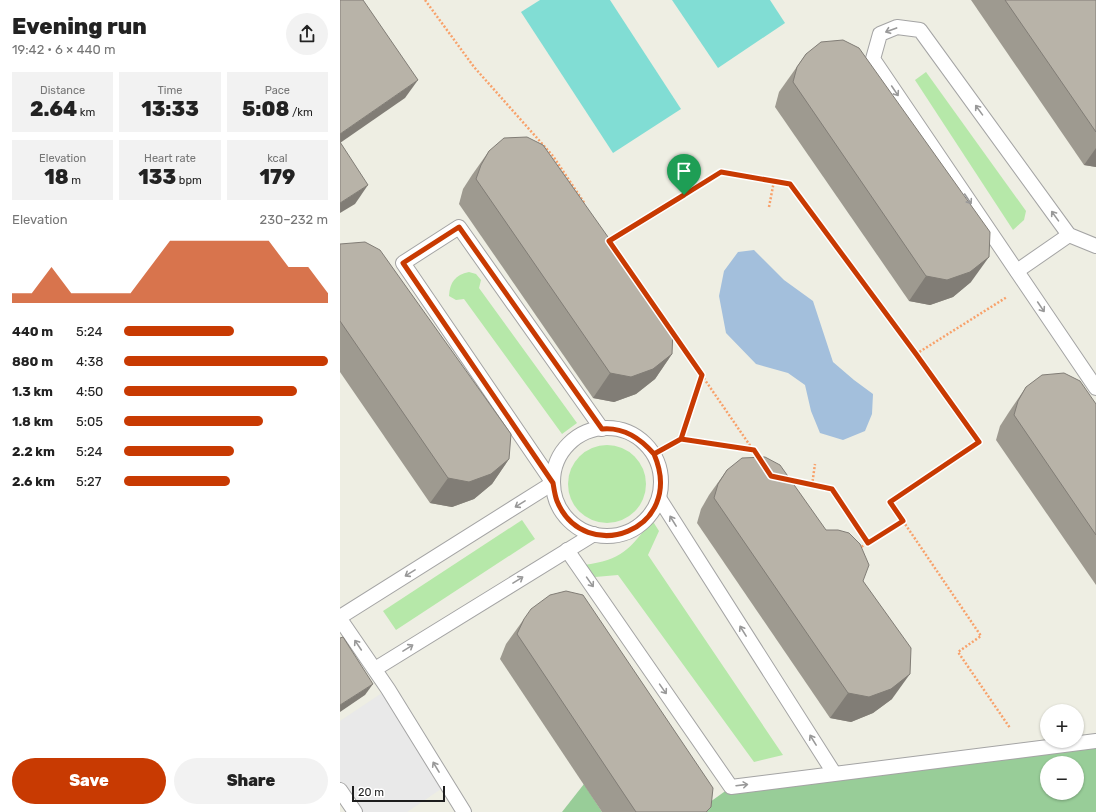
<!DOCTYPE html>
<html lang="en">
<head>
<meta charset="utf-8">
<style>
	:root { --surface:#fff; --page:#f2f2f2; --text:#222; --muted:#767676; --accent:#c83a02 }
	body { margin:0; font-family:Rubik,sans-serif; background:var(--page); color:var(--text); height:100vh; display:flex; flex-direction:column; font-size:15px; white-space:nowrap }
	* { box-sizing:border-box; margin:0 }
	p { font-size:13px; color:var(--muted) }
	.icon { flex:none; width:22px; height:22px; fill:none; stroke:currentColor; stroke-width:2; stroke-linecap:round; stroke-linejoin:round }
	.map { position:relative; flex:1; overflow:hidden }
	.side { display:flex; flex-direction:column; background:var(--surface); width:340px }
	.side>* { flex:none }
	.buttons { position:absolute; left:700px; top:704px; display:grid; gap:8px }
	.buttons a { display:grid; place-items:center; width:44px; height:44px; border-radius:50%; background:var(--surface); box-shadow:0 1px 3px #0004; font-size:20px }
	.scale { position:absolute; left:12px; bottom:10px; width:93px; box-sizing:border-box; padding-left:4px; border:2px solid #1d1d1d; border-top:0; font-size:11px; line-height:14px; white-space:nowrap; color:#1d1d1d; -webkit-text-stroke:3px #fff; paint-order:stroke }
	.pin { position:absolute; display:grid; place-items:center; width:34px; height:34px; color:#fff; margin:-41px -17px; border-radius:50% 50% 50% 0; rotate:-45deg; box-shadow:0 0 4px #0007 }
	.pin .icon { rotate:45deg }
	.round { display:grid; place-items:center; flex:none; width:42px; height:42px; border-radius:21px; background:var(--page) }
	.summary { display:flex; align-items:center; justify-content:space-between; height:68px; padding:0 12px }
	h1 { font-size:22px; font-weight:800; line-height:30px }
	.metrics { display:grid; grid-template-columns:repeat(3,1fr); gap:6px; height:68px; padding:4px 12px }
	.metrics div { display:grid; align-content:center; border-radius:0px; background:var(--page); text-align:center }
	.metrics b { font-size:20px; font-weight:800 }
	.metrics small { font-size:11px; font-weight:400 }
	.metrics p { font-size:11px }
	.chart { height:112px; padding:8px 12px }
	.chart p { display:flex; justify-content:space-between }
	.chart svg { width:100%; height:72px; margin-top:4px; fill:var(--accent); opacity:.7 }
	.cta { display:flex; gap:8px; margin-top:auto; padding:8px 12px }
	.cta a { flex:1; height:46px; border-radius:24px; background:var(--accent); color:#fff; font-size:16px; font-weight:800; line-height:46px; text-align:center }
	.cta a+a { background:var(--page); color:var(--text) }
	ul { padding:0 12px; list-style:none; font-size:13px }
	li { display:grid; grid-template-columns:64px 48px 1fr; align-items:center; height:30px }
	li i { height:10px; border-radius:5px; background:var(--accent) }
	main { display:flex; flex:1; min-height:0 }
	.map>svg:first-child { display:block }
</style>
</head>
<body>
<main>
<section class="side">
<div class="summary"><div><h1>Evening run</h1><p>19:42 · 6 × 440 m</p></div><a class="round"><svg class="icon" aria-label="share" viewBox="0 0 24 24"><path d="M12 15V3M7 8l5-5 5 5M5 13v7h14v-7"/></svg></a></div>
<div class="metrics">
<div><p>Distance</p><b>2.64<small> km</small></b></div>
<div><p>Time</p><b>13:33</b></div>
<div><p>Pace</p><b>5:08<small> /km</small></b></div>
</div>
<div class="metrics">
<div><p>Elevation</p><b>18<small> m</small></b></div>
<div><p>Heart rate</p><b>133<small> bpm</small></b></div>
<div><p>kcal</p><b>179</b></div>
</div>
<div class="chart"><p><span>Elevation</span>230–232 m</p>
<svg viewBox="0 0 160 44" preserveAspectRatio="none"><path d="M0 44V38L10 38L20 22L30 38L40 38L50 38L60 38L70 22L80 6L90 6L100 6L110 6L120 6L130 6L140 22L150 22L160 38V44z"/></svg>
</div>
<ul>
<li><b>440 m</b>5:24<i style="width:54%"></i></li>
<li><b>880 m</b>4:38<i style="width:100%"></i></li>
<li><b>1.3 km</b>4:50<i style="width:85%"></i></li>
<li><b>1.8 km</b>5:05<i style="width:68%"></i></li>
<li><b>2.2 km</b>5:24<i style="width:54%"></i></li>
<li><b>2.6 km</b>5:27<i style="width:52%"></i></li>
</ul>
<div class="cta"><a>Save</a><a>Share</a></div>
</section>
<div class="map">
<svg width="756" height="812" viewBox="0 0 756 812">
	<rect width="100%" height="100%" fill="#eeeee3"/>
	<!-- grass -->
	<g fill="#b6e8a9">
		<polygon points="586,72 686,211 684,220 673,230 575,80"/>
		<path d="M129,272L136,274L141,280L139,288L237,423L222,434L124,299L116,300L109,296C110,282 115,275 129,272Z"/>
		<circle cx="267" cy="484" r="39"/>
		<polygon points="182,520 195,539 56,630 43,611"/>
		<path d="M312,520L319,531L308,555L443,755L414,762L278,575L255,577L244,565C282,560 290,549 312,520Z"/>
	</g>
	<!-- forest -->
	<g fill="#98cd98" fill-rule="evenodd">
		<path d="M756,741V812H356L391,787ZM707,763H737V793H707Z"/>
		<polygon points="244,784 262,812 222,812"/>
	</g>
	<!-- pitch -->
	<g fill="#81ddd4">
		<polygon points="200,0 270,0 341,109 273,153 181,12"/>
		<polygon points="332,0 430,0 445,23 378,68"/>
	</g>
	<!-- parking -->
	<polygon fill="#e9e9e9" points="48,689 107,785 67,812 15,812 0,790 0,721"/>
	<!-- water -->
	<polygon fill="#a3bfdc" points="414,250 444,280 473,301 493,362 514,380 533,394 532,414 525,431 503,440 480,433 471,411 465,385 448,373 416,364 386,333 379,296 384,271 398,252"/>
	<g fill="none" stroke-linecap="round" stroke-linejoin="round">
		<!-- lane casing -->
		<g stroke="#a4a4a4" stroke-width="16">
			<g id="lane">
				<polyline points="756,246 729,235 580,30 557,27 540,34 533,59 756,388"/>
				<polyline points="677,271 729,235"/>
				<circle cx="267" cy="482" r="54"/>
				<polyline points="319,498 494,773"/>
				<polyline points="227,550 391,787 756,741"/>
				<polyline points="0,617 213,483 63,263 119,227 262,429"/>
				<polyline points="0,619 48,689 124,812"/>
				<polyline points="35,669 254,534"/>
				<polyline points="0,790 15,812"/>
			</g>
		</g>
		<!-- path -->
		<g stroke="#f8a16a" stroke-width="2.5" stroke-dasharray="2 2" stroke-linecap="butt">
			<polyline points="85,0 134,67 213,156 245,204"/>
			<polyline points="429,207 434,181"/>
			<polyline points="268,242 381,172 450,184 576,354 639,442 550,502 563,521 518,549"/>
			<polyline points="332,332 420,460"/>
			<polyline points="576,354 667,297"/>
			<polyline points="341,439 362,375"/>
			<polyline points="313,454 341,439 413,450"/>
			<polyline points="450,480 492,489 528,543"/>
			<polyline points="472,485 475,464"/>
			<polyline points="563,521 641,636 618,652 670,728"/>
		</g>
		<!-- lane -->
		<use href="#lane" stroke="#fff" stroke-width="14"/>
	</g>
	<!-- wall -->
	<g fill="#9e9a90">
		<polygon points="631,0 756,0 756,167 744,165"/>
		<polygon points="466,54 631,282 613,297 590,305 569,301 435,107 439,92"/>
		<polygon points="149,151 332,354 315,379 296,394 274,402 253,398 119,204 123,189 132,175"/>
		<polygon points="0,244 169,459 152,484 134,499 112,507 90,503 0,372"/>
		<polygon points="686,387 756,404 756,585 656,440 660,426 669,412"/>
		<polygon points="387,470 523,581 552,699 533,713 511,722 490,718 357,523 361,509 369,495"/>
		<polygon points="184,619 368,812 262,812 160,659 166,644"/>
	</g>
	<!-- shaded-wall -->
	<g fill="#817d76">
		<polygon points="78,80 65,98 0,143 0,134"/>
		<polygon points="756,148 756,167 744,165"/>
		<polygon points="28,185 15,204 0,213 0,203"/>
		<polygon points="649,257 631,282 613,297 590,305 569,301 586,276"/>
		<polygon points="332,354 315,379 296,394 274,402 253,398 270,373"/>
		<polygon points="169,459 152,484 134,499 112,507 90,503 108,478"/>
		<polygon points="570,674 552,699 533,713 511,722 490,718 508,693"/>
		<polygon points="33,684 25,695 0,712 0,705"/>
	</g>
	<!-- building -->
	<g fill="#b8b3a8" stroke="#817d76">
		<polygon points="0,0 23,0 78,80 0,134"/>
		<polygon points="665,0 756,0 756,132"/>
		<polygon points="503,40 519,48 650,232 649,257 630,272 607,280 586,276 453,82 457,67 466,54 481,42"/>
		<polygon points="187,137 203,145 333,329 332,354 313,369 291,377 270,373 136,179 141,165 149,151 164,138"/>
		<polygon points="0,142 28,185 0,203"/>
		<polygon points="25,242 40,250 171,434 169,459 151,474 129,482 108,478 0,321 0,244"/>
		<polygon points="724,373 740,381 756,404 756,535 674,415 678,401 686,387 702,375"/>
		<polygon points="425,457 440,465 486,530 498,530 509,533 520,544 529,565 523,581 571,648 570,674 551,689 529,697 508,693 374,498 378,484 387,470 402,458"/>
		<polygon points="226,591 243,595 373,788 371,807 366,812 296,812 177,634 184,619 191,609 210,595"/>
		<polygon points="3,637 33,684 0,705 0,638"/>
	</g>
	<!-- one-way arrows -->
	<defs><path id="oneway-shaft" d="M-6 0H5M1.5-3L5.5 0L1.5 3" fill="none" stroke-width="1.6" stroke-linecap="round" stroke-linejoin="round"/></defs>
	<g stroke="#999">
		<use href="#oneway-shaft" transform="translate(551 30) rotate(160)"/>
		<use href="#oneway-shaft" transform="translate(555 91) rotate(56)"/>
		<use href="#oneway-shaft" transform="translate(639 110) rotate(-126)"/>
		<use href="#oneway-shaft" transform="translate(628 199) rotate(56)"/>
		<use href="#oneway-shaft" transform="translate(715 216) rotate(-126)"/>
		<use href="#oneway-shaft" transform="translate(701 307) rotate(56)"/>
		<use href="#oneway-shaft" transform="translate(180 504) rotate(148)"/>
		<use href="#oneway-shaft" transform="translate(333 521) rotate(-122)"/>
		<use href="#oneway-shaft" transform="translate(70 573) rotate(148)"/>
		<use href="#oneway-shaft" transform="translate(178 580) rotate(-32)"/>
		<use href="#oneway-shaft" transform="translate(250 582) rotate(55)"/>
		<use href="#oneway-shaft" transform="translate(403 631) rotate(-122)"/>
		<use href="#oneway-shaft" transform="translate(18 645) rotate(-124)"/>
		<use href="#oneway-shaft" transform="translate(68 648) rotate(-32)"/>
		<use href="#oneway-shaft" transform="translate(323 689) rotate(55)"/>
		<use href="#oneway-shaft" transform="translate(473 740) rotate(-122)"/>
		<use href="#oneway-shaft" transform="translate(96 767) rotate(-121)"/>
		<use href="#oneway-shaft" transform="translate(402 785) rotate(-7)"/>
	</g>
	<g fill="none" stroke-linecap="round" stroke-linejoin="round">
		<!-- route casing -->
		<g stroke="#fff" stroke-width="8">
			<path id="route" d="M344,195L269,241L362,375L341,439L314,454C300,438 284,427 262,429L119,227L63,263L213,483C214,489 215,496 217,501C244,567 347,531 314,454L341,439L414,450L431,476L492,489L528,543L563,521L550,502L639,442L576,354L450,184L381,172L344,195"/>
		</g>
		<!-- route -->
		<use href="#route" stroke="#c83a02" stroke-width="5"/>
	</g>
</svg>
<div class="buttons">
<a>+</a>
<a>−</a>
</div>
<div class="scale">20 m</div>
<div class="pin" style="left:344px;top:195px;background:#1e9e55"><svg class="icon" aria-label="arrive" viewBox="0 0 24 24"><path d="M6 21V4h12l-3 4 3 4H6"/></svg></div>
</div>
</main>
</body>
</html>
